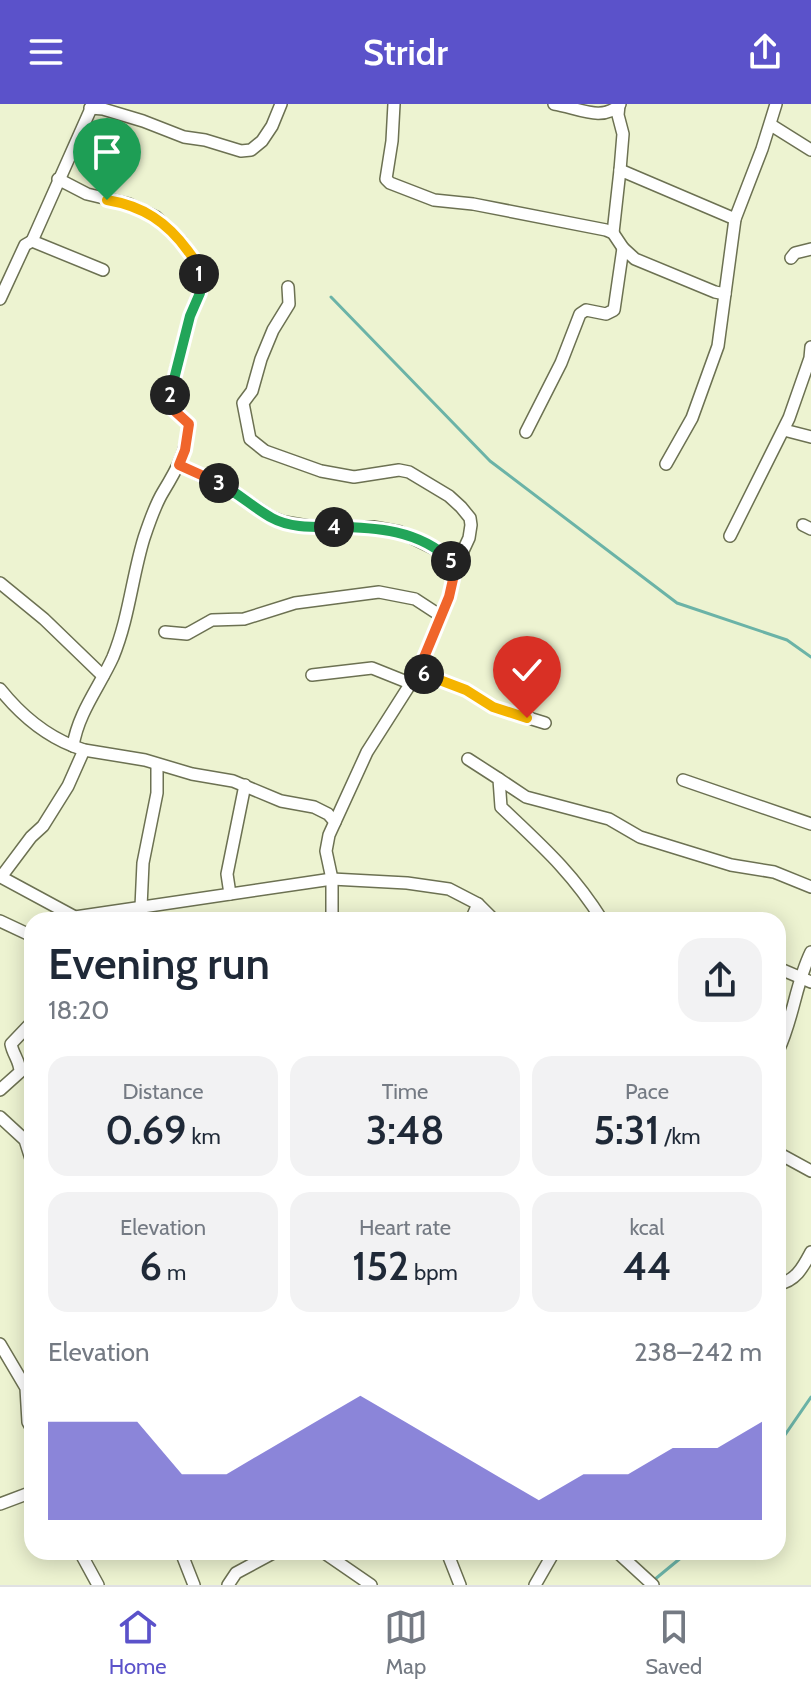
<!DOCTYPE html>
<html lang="en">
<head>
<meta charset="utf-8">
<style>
	:root { --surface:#fff; --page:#f2f2f3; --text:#1f2937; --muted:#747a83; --line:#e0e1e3; --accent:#5b52ca }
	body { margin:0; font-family:Cabin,sans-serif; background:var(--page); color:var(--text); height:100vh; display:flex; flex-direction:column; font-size:30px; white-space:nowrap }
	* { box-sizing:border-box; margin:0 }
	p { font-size:26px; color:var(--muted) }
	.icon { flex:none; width:44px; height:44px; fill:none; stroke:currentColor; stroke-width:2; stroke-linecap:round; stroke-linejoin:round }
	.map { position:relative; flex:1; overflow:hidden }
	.panel { position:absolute; left:24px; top:808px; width:762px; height:648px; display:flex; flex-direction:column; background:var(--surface); border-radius:24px; box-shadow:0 4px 20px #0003 }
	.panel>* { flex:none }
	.pin { position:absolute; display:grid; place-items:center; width:68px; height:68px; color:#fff; margin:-82px -34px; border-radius:50% 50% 50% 0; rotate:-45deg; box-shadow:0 0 8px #0007 }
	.pin .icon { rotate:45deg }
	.km { position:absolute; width:40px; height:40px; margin:-20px; border-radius:50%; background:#222; color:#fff; font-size:22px; line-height:40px; text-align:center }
	.round { display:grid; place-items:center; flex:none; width:84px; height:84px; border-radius:24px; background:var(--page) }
	.summary { display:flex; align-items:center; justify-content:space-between; height:136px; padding:0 24px }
	h1 { font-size:44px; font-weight:600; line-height:60px }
	.metrics { display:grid; grid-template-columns:repeat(3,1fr); gap:12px; height:136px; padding:8px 24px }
	.metrics div { display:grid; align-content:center; border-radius:20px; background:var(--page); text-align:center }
	.metrics b { font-size:40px; font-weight:600 }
	.metrics small { font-size:22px; font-weight:400 }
	.metrics p { font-size:22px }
	.chart { height:224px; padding:16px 24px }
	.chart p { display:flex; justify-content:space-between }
	.chart svg { width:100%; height:144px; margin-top:8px; fill:var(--accent); opacity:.7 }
	header { display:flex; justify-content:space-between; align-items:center; height:104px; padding:0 24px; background:var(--accent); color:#fff; font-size:36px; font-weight:600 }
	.menu { display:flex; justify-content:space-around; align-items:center; height:112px; border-top:2px solid var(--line); background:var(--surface); font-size:22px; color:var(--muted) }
	.menu a { display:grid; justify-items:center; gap:4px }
	.menu .current { color:var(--accent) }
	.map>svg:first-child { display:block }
</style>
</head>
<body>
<header><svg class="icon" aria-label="menu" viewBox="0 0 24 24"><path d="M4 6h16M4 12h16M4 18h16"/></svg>Stridr<svg class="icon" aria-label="share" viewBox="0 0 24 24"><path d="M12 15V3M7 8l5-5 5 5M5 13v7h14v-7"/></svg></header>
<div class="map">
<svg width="811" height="1481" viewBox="0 0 811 1481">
	<rect width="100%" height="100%" fill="#edf3d1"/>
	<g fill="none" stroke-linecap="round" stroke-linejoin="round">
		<!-- stream -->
		<g stroke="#6bb3a7" stroke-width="3">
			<polyline points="331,193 490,357 677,499 787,536 811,553"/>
			<polyline points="778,1341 811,1293"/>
			<polyline points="654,1476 688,1448"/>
		</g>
		<!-- minor casing -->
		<g stroke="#6c7152" stroke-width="14">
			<g id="minor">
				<polyline points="93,0 32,137 103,166"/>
				<polyline points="394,0 392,37 386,75 390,79 434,96 473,100 606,126 613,129 623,144 635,155 715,188 725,190"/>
				<path d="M554,0C576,3 603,19 620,0"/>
				<polyline points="619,1 618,11 623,30 620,66"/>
				<polyline points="90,4 103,5 143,17 184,33 205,36 241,47 251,46 262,37 272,22 281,0"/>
				<polyline points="771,21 811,46"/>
				<path d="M58,75L87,90L129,100L156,113L181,137L199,163L200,189L190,212L167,300L189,320C187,347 177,365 163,388C155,401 149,419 144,434C132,473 129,514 113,553C100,582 78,609 73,642L84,646L145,656L192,670L233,677L281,697L314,703L328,710L335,718"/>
				<polyline points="613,129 620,66 735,115"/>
				<polyline points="791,154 795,149 811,145"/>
				<polyline points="288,183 289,200 273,226 261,255 252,287 243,299 250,335 265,347 321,367 354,373 399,366 409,368 449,392 461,403 470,414 471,421 469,434 456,462 449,493 418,568 367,648 329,731 326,747 332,775 332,816"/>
				<polyline points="0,195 25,141 32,137"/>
				<polyline points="784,326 811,333"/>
				<polyline points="526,328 561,259 580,210 586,206 606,210 614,206 623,144"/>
				<polyline points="666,360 692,314 718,242 735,115 762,45 776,0"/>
				<polyline points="179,361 231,386 271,413 284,418 314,423 373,423 400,428 443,449 456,462"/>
				<polyline points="803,421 811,425"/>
				<polyline points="730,432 789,314 810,254 811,243"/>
				<polyline points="0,479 44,515 103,572"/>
				<polyline points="165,528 187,530 212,516 244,515 295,499 379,488 415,495 441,512"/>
				<polyline points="418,568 466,586 493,603 545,619"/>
				<polyline points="312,571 372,564 412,580"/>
				<path d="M0,585C20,610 43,630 73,642"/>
				<path d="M468,655L499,675L501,703C542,742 572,768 602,816"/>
				<polyline points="499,675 526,693 609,715 640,733 731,761 774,768 811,783"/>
				<polyline points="683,676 811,720"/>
				<polyline points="230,790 227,770 245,681"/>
				<polyline points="141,803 143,759 157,689 157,661"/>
				<polyline points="75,813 1,773 31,733 43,722 68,682 84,646"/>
				<polyline points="70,816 75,813 332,775 407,779 449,785 478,800 494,816"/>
				<polyline points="471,816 478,800"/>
				<polyline points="0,817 32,832"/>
				<polyline points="778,864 811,878"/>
				<path d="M778,947C794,913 795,881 811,848"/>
				<path d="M0,986L20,968C20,957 13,951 11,940L32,918"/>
				<polyline points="0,1013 25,1036 32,1058"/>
				<polyline points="778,1049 811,1067"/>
				<path d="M778,1180C796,1177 803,1163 811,1148"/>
				<polyline points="0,1240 26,1284 28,1318 32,1325"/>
				<polyline points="0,1400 32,1388"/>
				<polyline points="80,1448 98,1481"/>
				<polyline points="181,1448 194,1481"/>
				<polyline points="323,1448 371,1481"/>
				<polyline points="447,1448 460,1481"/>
				<polyline points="617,1448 653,1481"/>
				<polyline points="228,1481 236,1469 275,1448"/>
				<polyline points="535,1481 554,1448"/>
			</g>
		</g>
		<!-- minor -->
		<use href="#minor" stroke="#fff" stroke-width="11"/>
	</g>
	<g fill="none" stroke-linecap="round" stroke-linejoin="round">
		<!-- split-1 casing -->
		<g stroke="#fff" stroke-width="16">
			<path id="split-1" d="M107,96C143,102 167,118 188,147C194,155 199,160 199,170"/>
		</g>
		<!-- split-2 casing -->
		<g stroke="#fff" stroke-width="16">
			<polyline id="split-2" points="170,291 190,212 200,189 199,170"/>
		</g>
		<!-- split-3 casing -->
		<g stroke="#fff" stroke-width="16">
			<polyline id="split-3" points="170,291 167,300 189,320 185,346 179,361 219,379"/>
		</g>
		<!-- split-4 casing -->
		<g stroke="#fff" stroke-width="16">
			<path id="split-4" d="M219,379C238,389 254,404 272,414C290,424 313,423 334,423"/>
		</g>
		<!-- split-5 casing -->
		<g stroke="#fff" stroke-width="16">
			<path id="split-5" d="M334,423C375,423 420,426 451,457"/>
		</g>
		<!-- split-6 casing -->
		<g stroke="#fff" stroke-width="16">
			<polyline id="split-6" points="424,570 418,568 449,493 456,462 451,457"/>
		</g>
		<!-- split-7 casing -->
		<g stroke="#fff" stroke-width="16">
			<polyline id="split-7" points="424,570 466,586 493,603 527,614"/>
		</g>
		<!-- split-1 -->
		<use href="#split-1" stroke="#f5b400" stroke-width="10"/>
		<!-- split-2 -->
		<use href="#split-2" stroke="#22a559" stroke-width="10"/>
		<!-- split-3 -->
		<use href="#split-3" stroke="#f0652b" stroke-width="10"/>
		<!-- split-4 -->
		<use href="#split-4" stroke="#22a559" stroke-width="10"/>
		<!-- split-5 -->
		<use href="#split-5" stroke="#22a559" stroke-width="10"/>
		<!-- split-6 -->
		<use href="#split-6" stroke="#f0652b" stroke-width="10"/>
		<!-- split-7 -->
		<use href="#split-7" stroke="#f5b400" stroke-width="10"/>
	</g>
</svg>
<div class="pin" style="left:107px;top:96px;background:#1e9e55"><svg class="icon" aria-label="arrive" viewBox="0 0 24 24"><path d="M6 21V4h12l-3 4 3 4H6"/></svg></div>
<div class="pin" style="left:527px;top:614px;background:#d93025"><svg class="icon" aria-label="check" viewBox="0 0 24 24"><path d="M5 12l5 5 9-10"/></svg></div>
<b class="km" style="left:199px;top:170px">1</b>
<b class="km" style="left:170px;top:291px">2</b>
<b class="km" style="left:219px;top:379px">3</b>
<b class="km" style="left:334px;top:423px">4</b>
<b class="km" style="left:451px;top:457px">5</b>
<b class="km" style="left:424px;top:570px">6</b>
<section class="panel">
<div class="summary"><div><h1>Evening run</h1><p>18:20</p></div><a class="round"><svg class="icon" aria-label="share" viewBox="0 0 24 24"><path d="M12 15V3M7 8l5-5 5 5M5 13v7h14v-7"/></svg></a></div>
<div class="metrics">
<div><p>Distance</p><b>0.69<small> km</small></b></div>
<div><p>Time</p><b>3:48</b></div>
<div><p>Pace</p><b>5:31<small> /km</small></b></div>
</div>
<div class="metrics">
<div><p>Elevation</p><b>6<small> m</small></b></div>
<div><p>Heart rate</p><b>152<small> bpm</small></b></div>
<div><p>kcal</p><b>44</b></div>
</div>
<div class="chart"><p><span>Elevation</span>238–242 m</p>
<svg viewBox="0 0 160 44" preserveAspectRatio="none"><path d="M0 44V14L10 14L20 14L30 30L40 30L50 22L60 14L70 6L80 14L90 22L100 30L110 38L120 30L130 30L140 22L150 22L160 14V44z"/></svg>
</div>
</section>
</div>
<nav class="menu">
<a class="current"><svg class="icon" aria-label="home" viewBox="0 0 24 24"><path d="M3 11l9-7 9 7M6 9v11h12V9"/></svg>Home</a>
<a><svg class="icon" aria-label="map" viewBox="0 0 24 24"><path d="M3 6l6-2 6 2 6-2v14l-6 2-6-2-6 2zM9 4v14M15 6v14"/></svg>Map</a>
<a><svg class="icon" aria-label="saved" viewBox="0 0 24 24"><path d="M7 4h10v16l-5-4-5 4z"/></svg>Saved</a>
</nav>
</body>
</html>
